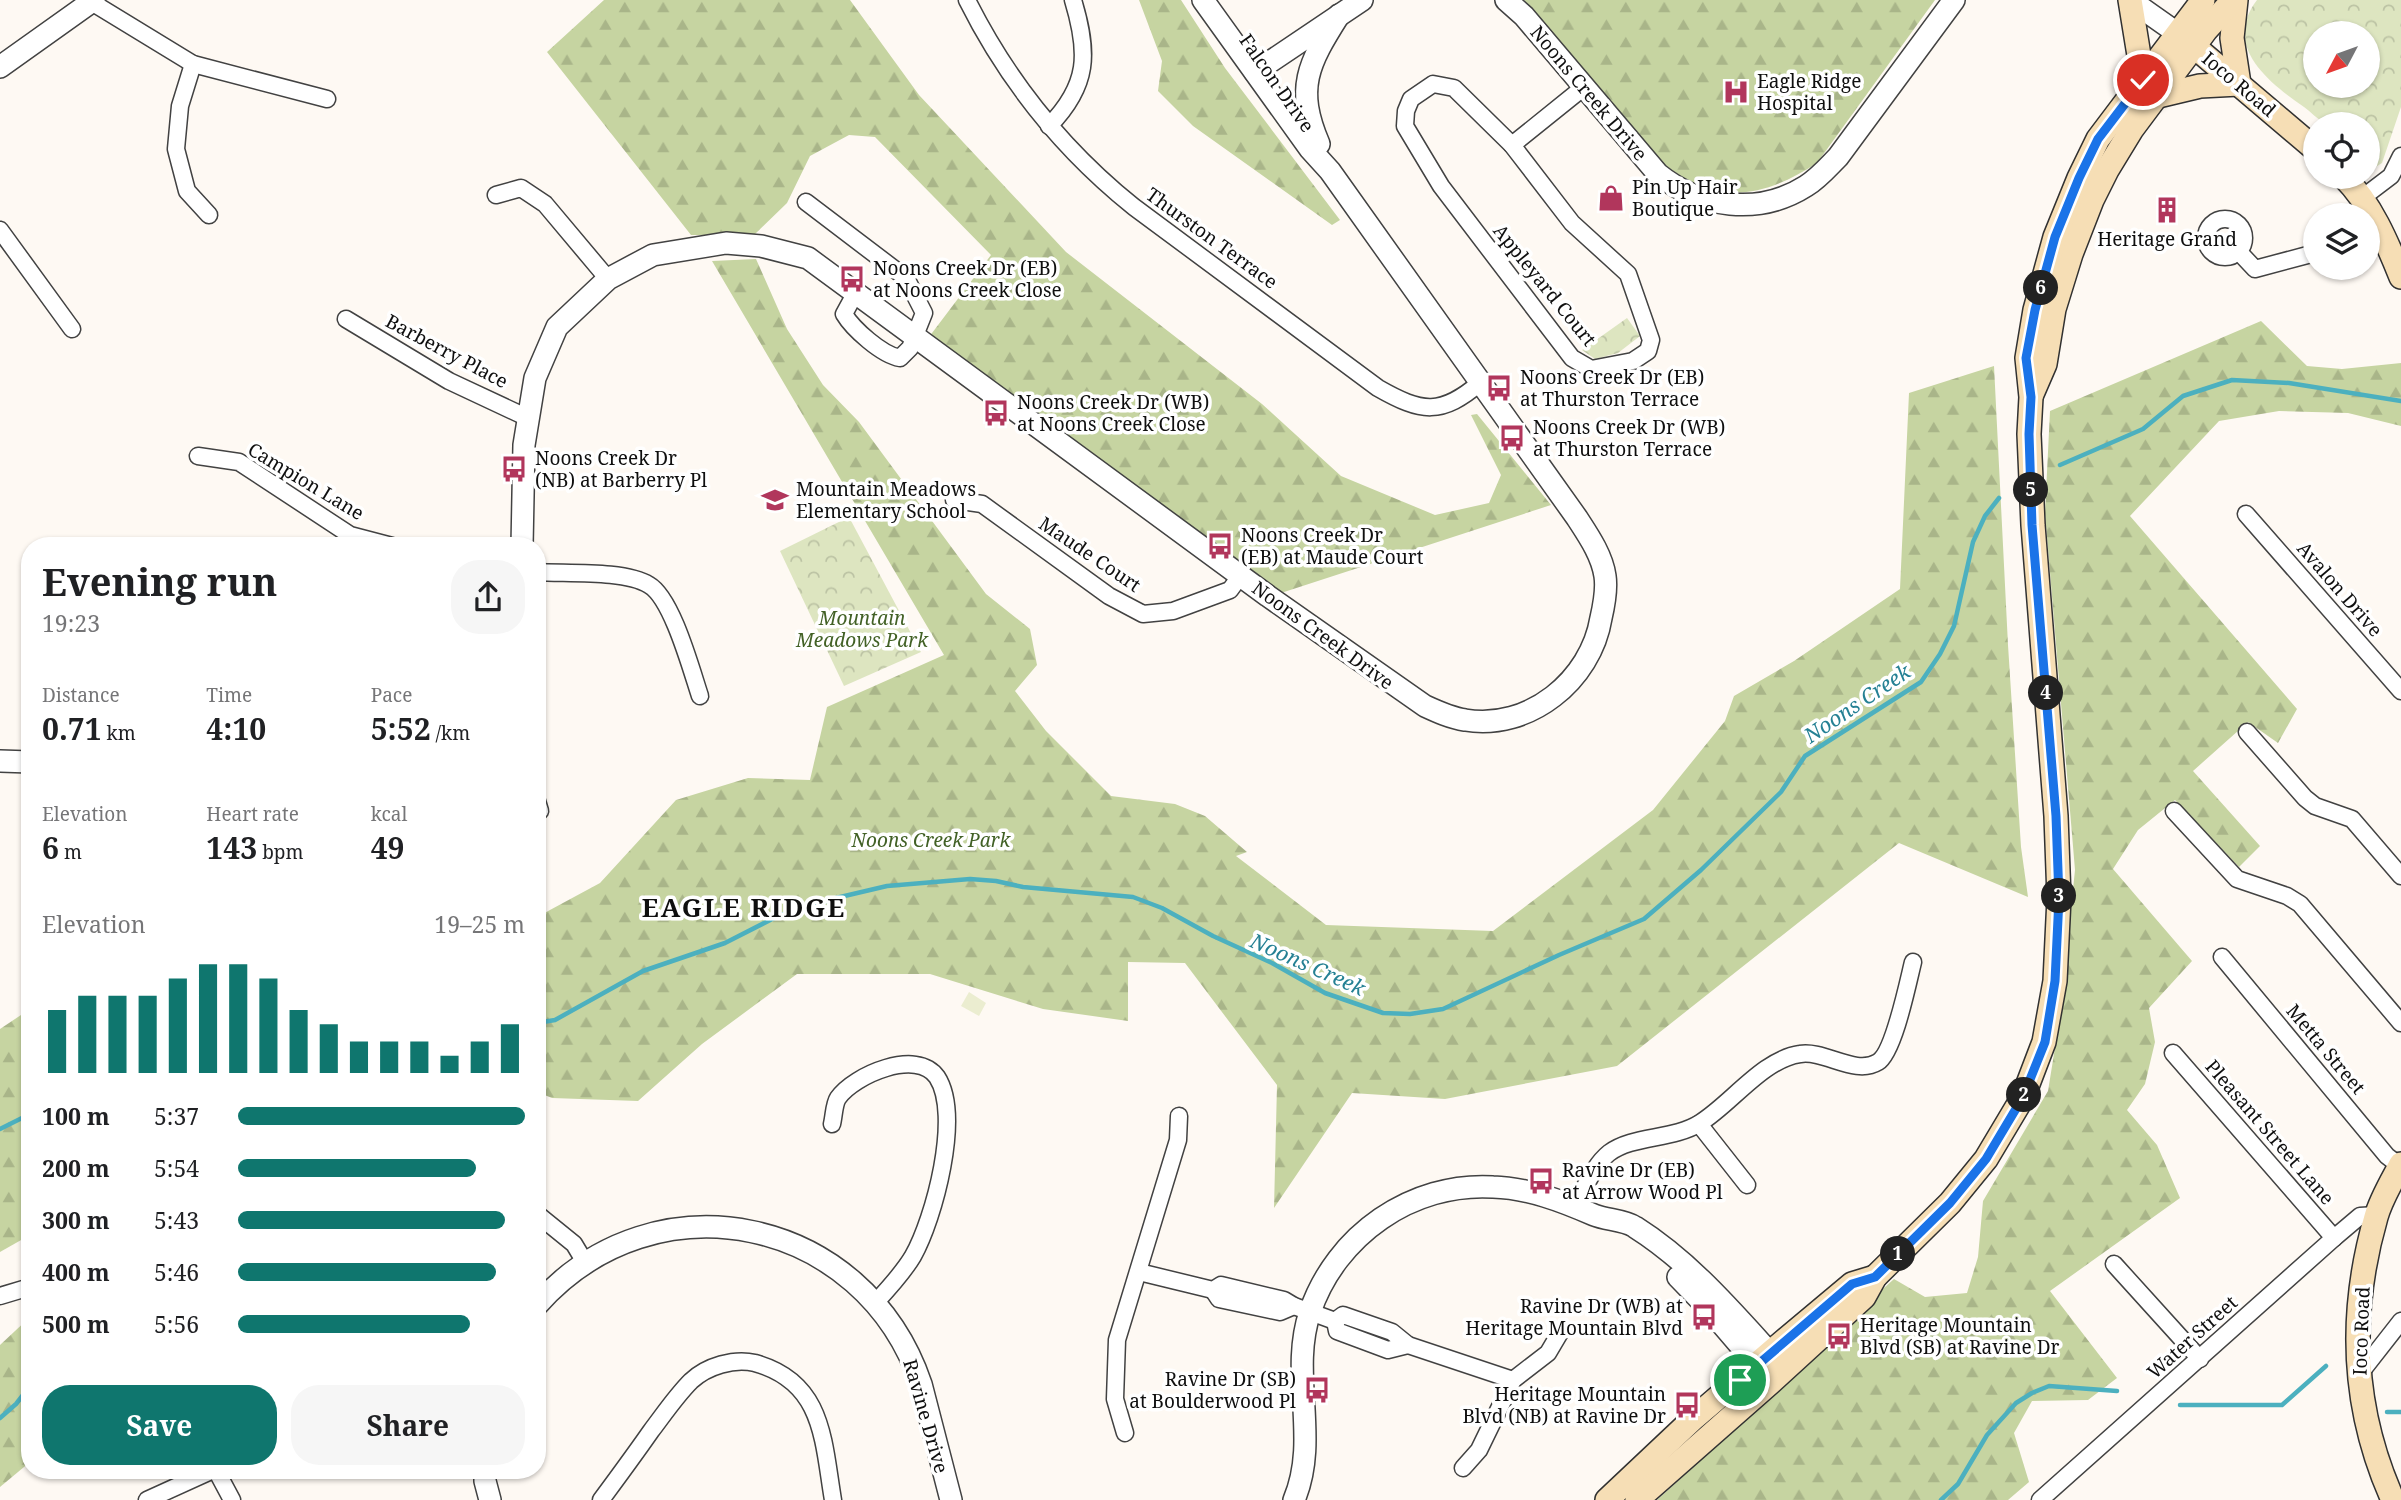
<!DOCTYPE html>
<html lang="en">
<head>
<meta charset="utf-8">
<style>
	:root { --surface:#fff; --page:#f6f6f6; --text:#202124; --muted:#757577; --accent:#0f766e }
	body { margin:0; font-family:"Noto Serif",serif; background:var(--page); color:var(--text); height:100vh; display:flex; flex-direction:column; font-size:26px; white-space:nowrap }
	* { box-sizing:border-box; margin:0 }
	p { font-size:23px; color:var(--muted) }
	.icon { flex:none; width:38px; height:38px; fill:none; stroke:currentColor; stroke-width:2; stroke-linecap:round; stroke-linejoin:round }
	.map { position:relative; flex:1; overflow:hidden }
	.details { position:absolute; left:21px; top:537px; width:525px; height:942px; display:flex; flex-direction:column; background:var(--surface); border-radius:28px; box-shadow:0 2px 5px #0004 }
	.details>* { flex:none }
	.needle { width:46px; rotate:229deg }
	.tools { position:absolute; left:2303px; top:21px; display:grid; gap:14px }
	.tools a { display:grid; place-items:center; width:77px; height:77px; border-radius:50%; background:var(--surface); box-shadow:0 2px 5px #0004; font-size:35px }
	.pin { position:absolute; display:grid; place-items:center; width:60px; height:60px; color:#fff; margin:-30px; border:4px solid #fff; border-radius:50%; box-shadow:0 2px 7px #0007 }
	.km { position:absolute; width:35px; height:35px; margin:-18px; border-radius:50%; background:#222; color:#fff; font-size:19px; line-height:35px; text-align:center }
	.round { display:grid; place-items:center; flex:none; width:74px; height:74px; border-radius:28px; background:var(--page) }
	.headline { display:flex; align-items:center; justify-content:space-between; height:119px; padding:0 21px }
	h1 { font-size:38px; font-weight:700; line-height:52px }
	.metrics { display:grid; grid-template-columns:repeat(3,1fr); gap:10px; height:119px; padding:7px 21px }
	.metrics div { display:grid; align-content:center }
	.metrics b { font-size:30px; font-weight:700 }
	.metrics small { font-size:19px; font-weight:400 }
	.metrics p { font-size:19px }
	.chart { height:196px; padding:14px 21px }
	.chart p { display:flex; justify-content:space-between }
	.chart svg { width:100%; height:126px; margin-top:7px; stroke:var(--accent); stroke-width:6 }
	.action { display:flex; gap:14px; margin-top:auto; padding:14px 21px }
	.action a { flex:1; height:80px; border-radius:28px; background:var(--accent); color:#fff; font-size:28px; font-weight:700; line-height:80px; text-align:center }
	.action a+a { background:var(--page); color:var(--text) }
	ul { padding:0 21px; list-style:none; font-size:23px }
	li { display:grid; grid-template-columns:112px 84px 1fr; align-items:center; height:52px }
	li i { height:18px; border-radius:9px; background:var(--accent) }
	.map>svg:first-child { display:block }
</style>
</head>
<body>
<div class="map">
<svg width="2401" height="1500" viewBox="0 0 2401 1500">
	<defs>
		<pattern id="forest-firs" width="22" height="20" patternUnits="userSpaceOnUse" patternTransform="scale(1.75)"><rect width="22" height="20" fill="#c6d4a1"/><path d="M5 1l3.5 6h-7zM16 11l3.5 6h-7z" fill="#a9b589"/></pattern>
		<pattern id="park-crowns" width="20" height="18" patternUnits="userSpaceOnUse" patternTransform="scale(1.75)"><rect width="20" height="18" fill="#dde5c0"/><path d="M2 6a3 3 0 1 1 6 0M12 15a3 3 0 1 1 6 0" fill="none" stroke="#bcc3a4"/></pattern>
	</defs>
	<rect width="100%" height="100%" fill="#fef9f3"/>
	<!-- forest -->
	<g fill="url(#forest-firs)">
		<polygon points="604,0 850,0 919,95 1066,252 1262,404 1341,476 1435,515 1489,503 1501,475 1471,415 1477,414 1551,505 1281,593 929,337 991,255 875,137 849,135 810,156 787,203 754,235 691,235 547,52"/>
		<polygon points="1139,0 1181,0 1225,68 1340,220 1332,225 1193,126 1158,91 1162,61"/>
		<path d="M1524,0H1935L1817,163C1759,201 1710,206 1657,158Z"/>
		<polygon points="756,259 787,329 823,385 859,422 986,594 1030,629 1037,665 1015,691 1046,731 1111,796 1175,804 1205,816 1247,852 1236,856 1326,925 1493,931 1653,810 1725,721 1734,696 1794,661 1900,589 1909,393 1994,366 2008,645 2021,847 2028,897 1899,843 1617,1066 1445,1099 1352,1093 1274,1208 1277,1085 1185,963 1128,962 1128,1021 1043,1009 930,974 797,974 702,1044 638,1101 552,1098 537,1092 537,917 600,883 676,800 748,778 810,780 827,707 944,655 712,261"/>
		<polygon points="2261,321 2307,366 2342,369 2401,363 2401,426 2348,413 2279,411 2219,421 2130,516 2297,709 2278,743 2248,722 2193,771 2260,846 2239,867 2175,800 2138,830 2113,869 2192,961 2149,1008 2155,1042 2145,1084 2127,1110 2157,1145 2180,1198 2050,1291 2117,1378 2088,1400 2032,1401 2014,1433 2029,1482 2008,1500 1657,1500 1699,1462 1750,1408 1894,1279 1925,1297 1967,1293 1978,1257 1983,1201 2048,1091 2059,1023 2075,870 2045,513 2050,411"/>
		<polygon points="30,1009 30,1235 0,1252 0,1029"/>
		<polygon points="30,1317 30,1462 0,1487 0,1345"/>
	</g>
	<!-- park -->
	<g fill="url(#park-crowns)" fill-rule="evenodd">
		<path d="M2257,0H2401V107L2382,163L2374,168L2368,166V124C2356,124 2335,128 2325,123C2317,119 2311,112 2304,107C2268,82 2222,46 2257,0ZM2315,33H2368V86H2315Z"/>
		<polygon points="1627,318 1640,336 1618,353 1595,359 1582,350"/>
		<polygon points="849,517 921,652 844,686 780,551"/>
	</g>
	<!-- pitch -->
	<polygon fill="#ebedd0" points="969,992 986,1003 979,1016 961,1006"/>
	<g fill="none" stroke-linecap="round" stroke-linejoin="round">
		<!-- stream -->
		<g stroke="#4cb0bf" stroke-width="4.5">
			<polyline points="2060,465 2143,429 2183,396 2232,380 2289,383 2401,401"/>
			<polyline points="537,1023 555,1020 643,971 725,943 778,916 836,898 887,886 970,879 996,881 1023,887 1133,897 1162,908 1213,936 1272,963 1325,993 1383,1013 1410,1014 1443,1009 1559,955 1644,919 1701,870 1781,792 1805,756 1921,682 1940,654 1954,626 1973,542 1985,516 1999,498"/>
			<polyline points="0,1129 30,1114"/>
			<polyline points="2180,1405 2282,1405 2326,1366"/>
			<polyline points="2387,1412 2401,1412"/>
			<polyline points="0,1418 16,1404 30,1386"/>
			<polyline points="1941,1500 1958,1484 1987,1435 2016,1403 2032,1393 2049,1386 2117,1391"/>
		</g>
		<!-- minor casing -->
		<g stroke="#424242" stroke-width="19">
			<g id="minor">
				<polyline points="88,0 193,64 327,99"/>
				<path d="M967,0C1008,82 1063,150 1134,207L1378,388C1422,413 1441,416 1481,382"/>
				<polyline points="193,64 180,106 176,149 187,191 209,215"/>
				<polygon points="1433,84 1454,88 1512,145 1572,223 1628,274 1651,340 1648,351 1633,361 1591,369 1572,358 1441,186 1405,126 1406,111 1411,99"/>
				<path d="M1049,126C1089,85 1089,53 1073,0"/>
				<polyline points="1512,145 1584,87"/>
				<polyline points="496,195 521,188 545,204 608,279"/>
				<polyline points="2362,198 2391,176 2401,156"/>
				<path d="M806,202L906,278L924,313L910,348L900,358C882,355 853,329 844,314L856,292"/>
				<circle cx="2225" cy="238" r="19"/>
				<polyline points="0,230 72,329"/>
				<polyline points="2239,252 2255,269 2315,253"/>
				<polyline points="346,319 449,381 528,418"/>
				<polyline points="198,456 239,462 350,535 392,546"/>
				<polyline points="954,500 982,504 1109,596 1143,614 1173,611 1230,590 1241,575"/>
				<polyline points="2246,514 2401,691"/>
				<path d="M537,572C566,574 625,570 649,585C672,598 691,669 700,696"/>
				<polyline points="2247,732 2305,798 2315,806 2352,819 2401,876"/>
				<polyline points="537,801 540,811"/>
				<polyline points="2174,811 2237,879 2287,896 2300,904 2401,1023"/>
				<polyline points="2222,957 2387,1156 2400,1166"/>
				<polyline points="2173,1053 2334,1238"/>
				<path d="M832,1124C834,1116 834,1104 838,1098C854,1075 917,1048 937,1077C962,1115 934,1219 913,1256C903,1273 889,1288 876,1302"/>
				<polyline points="1699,1124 1747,1185"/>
				<path d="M1574,1206C1585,1189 1593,1166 1609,1153C1633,1135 1673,1140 1700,1123C1731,1104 1763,1059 1800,1054C1825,1050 1855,1076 1878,1062C1894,1052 1908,982 1913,962"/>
				<polyline points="537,1214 574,1244 586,1264"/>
				<polyline points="2114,1264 2200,1359"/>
				<polyline points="1139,1272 1213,1290 1221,1285 1284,1300 1294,1306 1335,1321"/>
				<polyline points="1213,1290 1219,1299 1280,1312 1294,1306"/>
				<polyline points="0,1296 30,1287"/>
				<polyline points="1335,1321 1343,1315 1392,1332 1408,1345 1513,1380"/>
				<polyline points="1335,1321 1337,1331 1388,1350 1408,1345"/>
				<polyline points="2358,1376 2401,1321"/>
				<polyline points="1125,1433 1115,1399 1117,1340 1178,1140 1179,1116"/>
				<polyline points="1463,1468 1479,1450 1513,1380 1548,1353 1561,1331"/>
				<polyline points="216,1470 232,1500"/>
				<polyline points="147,1500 213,1470"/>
				<path d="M601,1500C618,1477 635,1454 651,1431C664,1414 676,1396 691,1381C707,1366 734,1358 755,1363C824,1382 823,1441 833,1500"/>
				<polyline points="2040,1500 2334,1238 2360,1216 2376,1215"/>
			</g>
		</g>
		<!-- tertiary casing -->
		<g stroke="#424242" stroke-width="24">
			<g id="tertiary">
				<path d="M1506,0L1524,16L1658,174C1700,208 1759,216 1806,186C1819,178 1828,167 1838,157L1954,0"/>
				<polyline points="2130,0 2177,33"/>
				<polyline points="0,67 94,0"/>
				<polyline points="1255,72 1362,0"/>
				<path d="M1319,144C1295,88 1308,64 1339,15"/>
				<path d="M522,546L524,445L535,378L557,327L608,279L653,255L726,243L761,246L808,258L1268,596L1425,706C1438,712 1451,718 1465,720C1529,731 1591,680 1601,618C1604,605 1607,589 1605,576C1602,555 1588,535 1577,518L1330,171L1310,149L1203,0"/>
				<polyline points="0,761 30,762"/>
				<polyline points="1678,1277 1708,1308 1768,1378"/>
				<path d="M537,1305C655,1172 864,1216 921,1384L951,1500"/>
				<polyline points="485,1470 485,1481 490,1500"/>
				<path d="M1294,1500C1320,1439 1289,1374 1310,1312C1336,1235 1412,1182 1493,1187C1528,1188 1562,1201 1594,1215C1606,1220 1625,1220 1635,1227C1692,1263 1735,1315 1780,1364"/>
			</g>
		</g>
		<!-- secondary casing -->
		<g stroke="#313131" stroke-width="26">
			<g id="secondary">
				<polyline points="2130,0 2143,80"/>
				<polyline points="2236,0 2232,38 2239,84"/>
				<polyline points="2183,37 2315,149"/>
				<polyline points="2158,96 2200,86 2239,84"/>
				<path d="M2344,177C2371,204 2387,242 2401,277"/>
				<polyline points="2032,394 2045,364 2054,309 2071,254 2092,200 2107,170 2132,129 2206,30 2233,0"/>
				<polyline points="1607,1500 1694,1418 1778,1346 1852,1284 1875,1277"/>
				<polyline points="1637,1500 1771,1382 1864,1297 1875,1277 1950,1203 1986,1159 2023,1097 2044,1042 2055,981 2059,898 2056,816 2033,525 2029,434 2031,397 2027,358 2035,310 2055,237 2079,178 2098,139 2203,0"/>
				<path d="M2393,1500C2352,1409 2348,1314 2376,1217C2381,1199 2392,1181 2401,1164"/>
			</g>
		</g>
		<!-- minor -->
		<use href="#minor" stroke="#fff" stroke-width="16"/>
		<!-- tertiary -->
		<use href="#tertiary" stroke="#fff" stroke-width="21"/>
		<!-- secondary -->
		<use href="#secondary" stroke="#f6deb5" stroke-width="23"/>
	</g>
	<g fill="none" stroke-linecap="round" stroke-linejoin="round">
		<!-- route casing -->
		<g stroke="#fff" stroke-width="14">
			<polyline id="route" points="1740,1380 1852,1284 1875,1277 1950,1203 1986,1159 2023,1097 2045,1042 2055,981 2059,898 2056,816 2032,525 2029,434 2031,397 2026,358 2035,310 2055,237 2079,178 2098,139 2143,80"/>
		</g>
		<!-- route -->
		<use href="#route" stroke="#1a73e8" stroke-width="9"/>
	</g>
	<!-- icons -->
	<defs>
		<g id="hospital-bare" transform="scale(2.1)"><path d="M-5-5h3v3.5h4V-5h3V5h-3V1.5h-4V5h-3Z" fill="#b1365c" stroke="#fff" stroke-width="2.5" paint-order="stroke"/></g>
		<g id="shop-bare" transform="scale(2.1)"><path d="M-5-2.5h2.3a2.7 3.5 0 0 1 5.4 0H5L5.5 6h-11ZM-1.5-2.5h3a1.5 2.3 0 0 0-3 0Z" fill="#b1365c" stroke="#fff" stroke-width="2.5" paint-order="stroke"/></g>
		<g id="building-bare" transform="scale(2.1)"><path d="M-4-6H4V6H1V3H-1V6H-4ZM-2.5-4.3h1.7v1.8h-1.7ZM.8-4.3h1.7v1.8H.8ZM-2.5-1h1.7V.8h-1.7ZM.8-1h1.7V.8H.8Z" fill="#b1365c" stroke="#fff" stroke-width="2.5" paint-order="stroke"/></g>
		<g id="bus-bare" transform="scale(2.1)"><path d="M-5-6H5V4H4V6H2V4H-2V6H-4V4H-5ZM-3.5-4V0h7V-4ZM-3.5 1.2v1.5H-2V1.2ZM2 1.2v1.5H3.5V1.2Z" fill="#b1365c" stroke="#fff" stroke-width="2.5" paint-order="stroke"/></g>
		<g id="school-bare" transform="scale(2.1)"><path d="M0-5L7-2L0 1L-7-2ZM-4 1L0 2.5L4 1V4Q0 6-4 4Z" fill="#b1365c" stroke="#fff" stroke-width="2.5" paint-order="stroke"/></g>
	</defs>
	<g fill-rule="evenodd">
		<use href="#hospital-bare" x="1736" y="92"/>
		<use href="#shop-bare" x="1611" y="198"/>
		<use href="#building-bare" x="2167" y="210"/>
		<use href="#bus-bare" x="852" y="279"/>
		<use href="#bus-bare" x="1499" y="388"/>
		<use href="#bus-bare" x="996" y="413"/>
		<use href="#bus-bare" x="1512" y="438"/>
		<use href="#bus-bare" x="514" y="469"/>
		<use href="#school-bare" x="775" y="500"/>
		<use href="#bus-bare" x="1220" y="546"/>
		<use href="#bus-bare" x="1541" y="1181"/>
		<use href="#bus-bare" x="1704" y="1317"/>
		<use href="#bus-bare" x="1839" y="1336"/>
		<use href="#bus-bare" x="1317" y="1390"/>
		<use href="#bus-bare" x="1687" y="1405"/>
	</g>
	<g text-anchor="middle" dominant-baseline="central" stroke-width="7" stroke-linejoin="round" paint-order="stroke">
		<!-- poi labels -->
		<g font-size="19" fill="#0f0f0f" stroke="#fff" text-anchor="start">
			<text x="1757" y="81">Eagle Ridge<tspan x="1757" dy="22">Hospital</tspan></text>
			<text x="1632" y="187">Pin Up Hair<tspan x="1632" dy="22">Boutique</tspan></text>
			<text x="2167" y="239" text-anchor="middle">Heritage Grand</text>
			<text x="873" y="268">Noons Creek Dr (EB)<tspan x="873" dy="22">at Noons Creek Close</tspan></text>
			<text x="1520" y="377">Noons Creek Dr (EB)<tspan x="1520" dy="22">at Thurston Terrace</tspan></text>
			<text x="1017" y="402">Noons Creek Dr (WB)<tspan x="1017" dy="22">at Noons Creek Close</tspan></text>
			<text x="1533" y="427">Noons Creek Dr (WB)<tspan x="1533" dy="22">at Thurston Terrace</tspan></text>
			<text x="535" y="458">Noons Creek Dr<tspan x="535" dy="22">(NB) at Barberry Pl</tspan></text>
			<text x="796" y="489">Mountain Meadows<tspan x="796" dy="22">Elementary School</tspan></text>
			<text x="1241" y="535">Noons Creek Dr<tspan x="1241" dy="22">(EB) at Maude Court</tspan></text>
			<text x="1562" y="1170">Ravine Dr (EB)<tspan x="1562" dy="22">at Arrow Wood Pl</tspan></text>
			<text x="1683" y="1306" text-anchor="end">Ravine Dr (WB) at<tspan x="1683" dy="22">Heritage Mountain Blvd</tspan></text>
			<text x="1860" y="1325">Heritage Mountain<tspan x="1860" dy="22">Blvd (SB) at Ravine Dr</tspan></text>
			<text x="1296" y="1379" text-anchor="end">Ravine Dr (SB)<tspan x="1296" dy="22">at Boulderwood Pl</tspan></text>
			<text x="1666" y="1394" text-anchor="end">Heritage Mountain<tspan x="1666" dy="22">Blvd (NB) at Ravine Dr</tspan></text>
		</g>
		<!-- street labels -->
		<g font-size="19" fill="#0f0f0f" stroke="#fff">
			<text transform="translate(1277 83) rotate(55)">Falcon Drive</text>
			<text transform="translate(2239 84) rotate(40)">Ioco Road</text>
			<text transform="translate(1589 93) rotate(50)">Noons Creek Drive</text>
			<text transform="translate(1212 238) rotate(36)">Thurston Terrace</text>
			<text transform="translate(1545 285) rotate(51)">Appleyard Court</text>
			<text transform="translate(447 351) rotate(28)">Barberry Place</text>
			<text transform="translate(306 481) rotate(31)">Campion Lane</text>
			<text transform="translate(1090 554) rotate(34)">Maude Court</text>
			<text transform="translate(2340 589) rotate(49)">Avalon Drive</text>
			<text transform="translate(1323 635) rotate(36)">Noons Creek Drive</text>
			<text transform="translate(2326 1049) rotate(50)">Metta Street</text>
			<text transform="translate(2270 1132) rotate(49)">Pleasant Street Lane</text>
			<text transform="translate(2361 1331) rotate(-88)">Ioco Road</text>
			<text transform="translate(2192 1337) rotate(-42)">Water Street</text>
			<text transform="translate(926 1416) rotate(74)">Ravine Drive</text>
		</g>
		<!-- park labels -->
		<g font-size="19" font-style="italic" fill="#426126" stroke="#fff">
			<text x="862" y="618">Mountain<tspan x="862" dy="22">Meadows Park</tspan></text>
			<text x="931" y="840">Noons Creek Park</text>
		</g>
		<!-- water labels -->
		<g font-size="21" font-style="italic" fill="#258194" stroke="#fff">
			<text transform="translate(1857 703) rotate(-34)">Noons Creek</text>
			<text transform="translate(1308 964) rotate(24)">Noons Creek</text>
		</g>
		<!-- district labels -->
		<g font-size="26" font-weight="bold" letter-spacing="2" fill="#0f0f0f" stroke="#fff">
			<text x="744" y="907">EAGLE RIDGE</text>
		</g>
	</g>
</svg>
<div class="tools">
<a><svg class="needle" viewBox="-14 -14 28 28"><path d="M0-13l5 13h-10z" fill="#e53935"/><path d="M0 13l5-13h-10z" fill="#757577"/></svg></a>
<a><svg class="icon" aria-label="locate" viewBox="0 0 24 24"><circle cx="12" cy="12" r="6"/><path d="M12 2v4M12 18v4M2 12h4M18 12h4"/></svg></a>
<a><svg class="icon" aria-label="layers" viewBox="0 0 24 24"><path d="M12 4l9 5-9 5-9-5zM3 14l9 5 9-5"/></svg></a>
</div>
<div class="pin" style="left:1740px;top:1380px;background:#1e9e55"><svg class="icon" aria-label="arrive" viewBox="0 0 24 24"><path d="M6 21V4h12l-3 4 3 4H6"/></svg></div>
<div class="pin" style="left:2143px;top:80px;background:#d93025"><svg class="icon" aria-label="check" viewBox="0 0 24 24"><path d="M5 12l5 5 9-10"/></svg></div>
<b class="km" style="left:1898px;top:1254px">1</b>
<b class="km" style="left:2024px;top:1095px">2</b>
<b class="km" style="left:2059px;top:896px">3</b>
<b class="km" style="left:2046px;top:693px">4</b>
<b class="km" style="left:2031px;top:490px">5</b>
<b class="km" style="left:2041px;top:288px">6</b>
<section class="details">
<div class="headline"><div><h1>Evening run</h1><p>19:23</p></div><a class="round"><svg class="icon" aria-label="share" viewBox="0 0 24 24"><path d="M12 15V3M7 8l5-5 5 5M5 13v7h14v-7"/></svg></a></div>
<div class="metrics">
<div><p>Distance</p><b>0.71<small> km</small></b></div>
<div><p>Time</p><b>4:10</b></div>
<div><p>Pace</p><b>5:52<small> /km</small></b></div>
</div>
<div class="metrics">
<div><p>Elevation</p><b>6<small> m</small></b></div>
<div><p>Heart rate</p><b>143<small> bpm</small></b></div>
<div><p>kcal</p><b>49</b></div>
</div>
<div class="chart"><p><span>Elevation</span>19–25 m</p>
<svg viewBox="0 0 160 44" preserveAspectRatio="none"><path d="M5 44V22M15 44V17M25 44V17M35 44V17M45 44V11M55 44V6M65 44V6M75 44V11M85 44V22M95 44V27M105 44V33M115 44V33M125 44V33M135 44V38M145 44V33M155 44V27"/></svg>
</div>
<ul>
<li><b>100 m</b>5:37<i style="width:100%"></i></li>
<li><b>200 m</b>5:54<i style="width:83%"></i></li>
<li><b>300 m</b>5:43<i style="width:93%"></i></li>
<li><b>400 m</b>5:46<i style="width:90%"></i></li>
<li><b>500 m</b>5:56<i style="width:81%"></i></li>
</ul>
<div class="action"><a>Save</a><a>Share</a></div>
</section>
</div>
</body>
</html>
